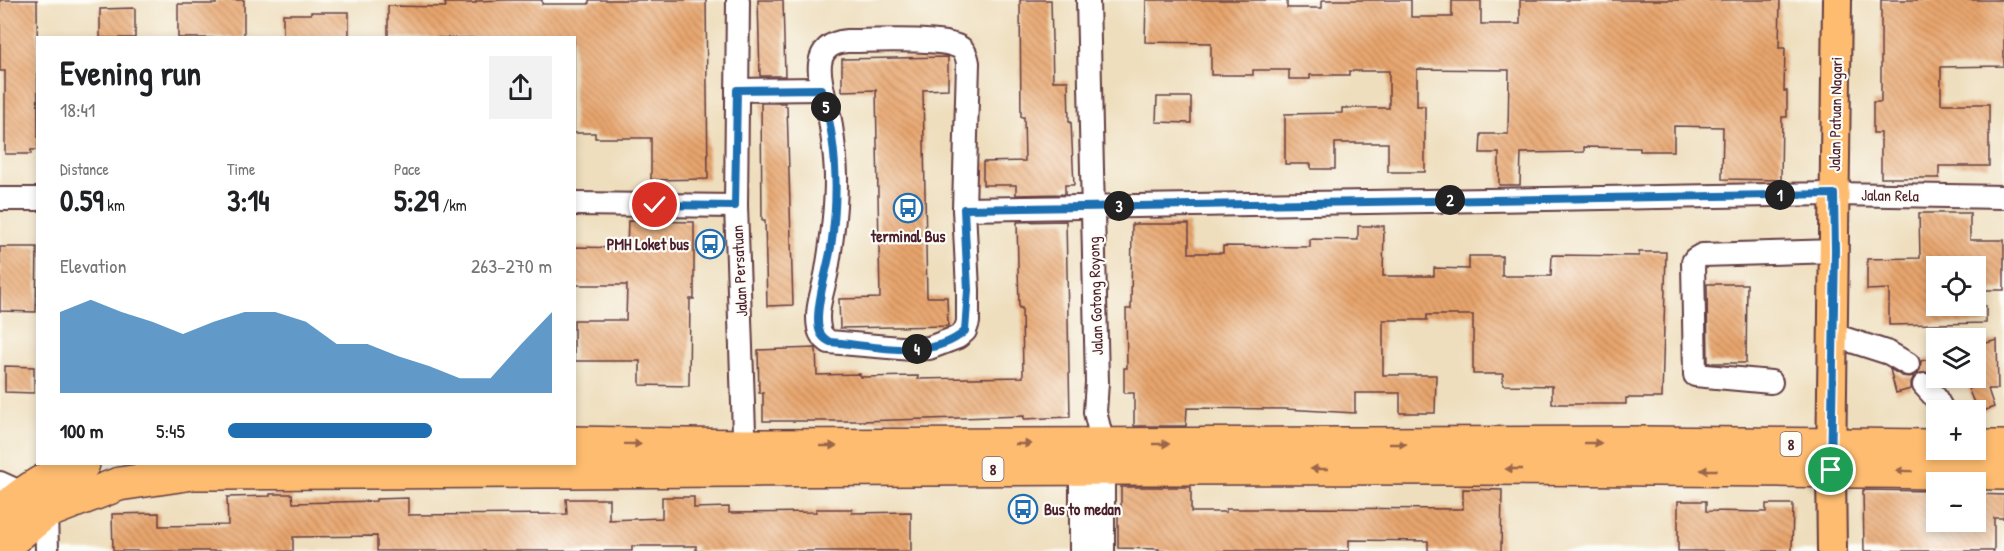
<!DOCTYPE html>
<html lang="en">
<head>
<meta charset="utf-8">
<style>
	:root { --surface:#fff; --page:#f2f2f2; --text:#202124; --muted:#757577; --accent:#1f6fb2 }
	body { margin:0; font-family:"Patrick Hand",sans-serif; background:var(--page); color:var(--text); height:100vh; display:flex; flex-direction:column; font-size:22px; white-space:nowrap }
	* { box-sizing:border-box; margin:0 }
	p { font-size:20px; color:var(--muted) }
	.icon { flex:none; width:33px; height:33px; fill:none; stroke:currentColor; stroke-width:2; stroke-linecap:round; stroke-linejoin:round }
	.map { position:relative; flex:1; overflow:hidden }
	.panel { position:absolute; left:36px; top:36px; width:540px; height:429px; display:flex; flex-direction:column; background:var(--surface); border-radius:0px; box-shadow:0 3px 9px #0003 }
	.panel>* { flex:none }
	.fabs { position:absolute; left:1926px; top:256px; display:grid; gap:12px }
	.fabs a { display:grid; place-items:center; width:60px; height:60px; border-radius:0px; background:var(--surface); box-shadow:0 3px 9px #0003; font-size:30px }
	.pin { position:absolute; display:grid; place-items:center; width:51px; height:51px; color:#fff; margin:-26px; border:3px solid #fff; border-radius:50%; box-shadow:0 2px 6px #0007 }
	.km { position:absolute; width:30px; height:30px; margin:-15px; border-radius:50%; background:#222; color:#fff; font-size:16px; line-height:30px; text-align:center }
	.round { display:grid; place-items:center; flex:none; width:63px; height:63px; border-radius:0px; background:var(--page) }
	.head { display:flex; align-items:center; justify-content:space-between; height:102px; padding:0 24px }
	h1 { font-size:33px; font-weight:700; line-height:45px }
	.figures { display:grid; grid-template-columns:repeat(3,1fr); gap:9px; height:102px; padding:6px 24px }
	.figures div { display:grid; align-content:center }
	.figures b { font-size:30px; font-weight:700 }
	.figures small { font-size:16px; font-weight:400 }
	.figures p { font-size:16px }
	.chart { height:168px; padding:12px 24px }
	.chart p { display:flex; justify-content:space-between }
	.chart svg { width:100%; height:108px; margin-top:6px; fill:var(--accent); opacity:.7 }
	ul { padding:0 24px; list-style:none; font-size:20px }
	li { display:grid; grid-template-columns:96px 72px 1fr; align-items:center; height:45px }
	li i { height:15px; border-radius:8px; background:var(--accent) }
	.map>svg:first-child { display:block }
</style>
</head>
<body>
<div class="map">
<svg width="2004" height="551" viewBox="0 0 2004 551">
	<defs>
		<pattern id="building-back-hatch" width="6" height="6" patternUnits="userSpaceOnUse" patternTransform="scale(1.5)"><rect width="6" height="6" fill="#e8a56d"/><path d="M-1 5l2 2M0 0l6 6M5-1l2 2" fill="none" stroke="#be865a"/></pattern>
	</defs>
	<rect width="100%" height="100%" fill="#fdfcf7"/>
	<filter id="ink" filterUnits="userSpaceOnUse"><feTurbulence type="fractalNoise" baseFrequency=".0167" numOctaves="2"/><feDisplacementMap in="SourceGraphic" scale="12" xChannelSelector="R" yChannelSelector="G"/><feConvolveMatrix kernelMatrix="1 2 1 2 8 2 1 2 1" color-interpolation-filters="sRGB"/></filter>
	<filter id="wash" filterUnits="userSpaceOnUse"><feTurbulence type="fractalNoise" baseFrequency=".008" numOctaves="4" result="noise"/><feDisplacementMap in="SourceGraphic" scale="24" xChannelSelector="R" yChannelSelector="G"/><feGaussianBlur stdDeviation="1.35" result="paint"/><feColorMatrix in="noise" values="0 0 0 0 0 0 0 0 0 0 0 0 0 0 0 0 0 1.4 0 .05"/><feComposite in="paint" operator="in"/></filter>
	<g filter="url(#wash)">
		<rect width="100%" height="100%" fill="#eedebd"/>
		<g id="blocks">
			<!-- building -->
			<g fill="url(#building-back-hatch)">
				<polygon points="0,0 37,0 38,150 31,150 31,154 5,154 5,71 0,71"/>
				<polygon points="216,0 244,0 244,38 178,38 178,4 216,4"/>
				<polygon points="504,0 542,0 542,4 589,4 589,0 706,0 708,179 651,180 651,138 595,138 595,133 574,133 574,38 388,38 388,6 446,7 445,3 476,3 476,1"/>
				<polygon points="758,0 783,0 785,76 760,76"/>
				<polygon points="1020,0 1051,0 1053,81 1068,81 1069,122 1071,122 1074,185 1065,185 1065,194 1016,195 1016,185 983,185 983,162 1025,161 1024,117 1021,117"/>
				<polygon points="1146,0 1287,0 1287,8 1322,8 1322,0 1411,0 1411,17 1452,17 1452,1 1481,1 1481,24 1520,24 1520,0 1780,0 1779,48 1785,48 1784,91 1787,91 1787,117 1782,117 1781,180 1722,179 1723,127 1674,126 1674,151 1640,151 1640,148 1584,147 1584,152 1521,153 1520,185 1499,185 1499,153 1480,153 1481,134 1508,134 1509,70 1417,69 1417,106 1425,106 1425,172 1388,172 1388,143 1335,143 1335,169 1311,169 1311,164 1285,164 1285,114 1342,113 1342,108 1389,108 1389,71 1349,71 1349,75 1310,75 1310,79 1289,79 1289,70 1253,70 1253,75 1211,75 1211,43 1145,42"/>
				<polygon points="1881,0 2004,0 2004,66 1941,67 1941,104 1989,104 1989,166 1939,166 1939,178 1881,178 1881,133 1873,133 1873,102 1881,102"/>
				<polygon points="135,8 135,38 100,38 100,9"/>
				<polygon points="311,12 349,12 349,38 283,38 283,14 311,14"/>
				<polygon points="948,57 948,89 923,90 927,297 947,297 948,326 840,328 839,299 880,298 876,90 842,91 842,59"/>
				<polygon points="1157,97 1191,97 1191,123 1156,122"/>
				<polygon points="761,103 785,103 785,106 787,106 793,305 767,306 765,220 762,220"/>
				<polygon points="1919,213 1970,213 1970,240 2004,240 2004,290 1976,290 1976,263 1936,264 1936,306 1986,306 1986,323 1889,325 1889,289 1867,290 1867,259 1920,258"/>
				<polygon points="628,221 694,222 694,299 690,299 689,386 640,385 640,361 574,361 574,320 626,320 627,285 574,285 574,247 627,248"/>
				<polygon points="1066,221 1070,417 1024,419 1024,416 861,421 763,421 763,393 759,393 758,350 816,348 817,375 860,374 860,377 918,376 918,379 1023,377 1022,308 1019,308 1017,222"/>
				<polygon points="1132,224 1189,224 1189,253 1223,253 1223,246 1310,247 1310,239 1358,240 1358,226 1384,226 1383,276 1434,276 1434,268 1469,269 1469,256 1502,256 1502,276 1551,276 1552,255 1639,256 1639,252 1666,252 1662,398 1626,398 1626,404 1552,404 1552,386 1503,385 1503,374 1473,374 1473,315 1427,315 1427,320 1383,320 1383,375 1436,375 1435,413 1400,413 1400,393 1355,393 1355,413 1285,409 1187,408 1186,426 1134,426 1134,393 1124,393 1124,368 1127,368 1126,309 1131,309"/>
				<polygon points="0,247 37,247 36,312 0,311"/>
				<polygon points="1707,284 1747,284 1746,363 1708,363"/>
				<polygon points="1997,340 1998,389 1988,389 1994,407 1978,413 1964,378 1976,378 1976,346"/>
				<polygon points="1936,357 1936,379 1927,372 1916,374 1920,370 1921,361"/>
				<polygon points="5,366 34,367 34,393 5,392"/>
				<polygon points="1890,369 1902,376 1909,377 1914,376 1911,382 1911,389 1896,393"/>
				<polygon points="1121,487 1191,487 1191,512 1226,512 1226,509 1299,509 1299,508 1463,509 1463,489 1502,490 1501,551 1428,551 1428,541 1349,540 1349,551 1159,551 1159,549 1118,548 1118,510 1121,510"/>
				<polygon points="1863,490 1936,491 1936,522 1976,522 1976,494 2004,495 2004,518 1994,518 1994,551 1864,551"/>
				<polygon points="270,494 292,494 293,503 376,501 376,499 408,498 408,515 567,514 566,499 609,499 609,520 662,518 662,497 694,497 694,508 729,507 729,513 816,512 816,509 852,509 852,513 911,512 911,551 696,551 696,546 632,546 632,551 377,551 377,536 293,537 293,551 113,551 112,514 159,513 159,526 228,525 227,497 270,496"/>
				<polygon points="1678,501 1706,501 1706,511 1766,512 1766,504 1793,504 1792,551 1678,551"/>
			</g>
		</g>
	</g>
	<g filter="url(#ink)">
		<use href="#blocks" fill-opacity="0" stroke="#633c41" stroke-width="1.5"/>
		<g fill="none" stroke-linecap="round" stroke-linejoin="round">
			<!-- minor casing -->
			<g stroke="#633c41" stroke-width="26">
				<g id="minor">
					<polyline points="738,0 736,206 745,460"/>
					<polyline points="1088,0 1097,382 1095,412 1103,444 1103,551"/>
					<path d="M847,41C871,41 940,37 959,47C965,50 967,57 968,63L964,209L968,290V322L965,331L958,337L929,348L912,349L829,342C824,338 820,335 819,328C815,309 824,289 827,270C832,240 836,210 836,179C836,159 833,139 830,120C825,93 802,45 847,41Z"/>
					<polyline points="737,90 821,89"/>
					<polyline points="0,199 38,199"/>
					<polyline points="574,204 736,206"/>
					<polyline points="964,209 1834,194 2004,197"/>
					<polyline points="1833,335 1889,353 1908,364"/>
					<polyline points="1771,382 1695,375 1693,262 1695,259 1702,255 1835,251"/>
					<polyline points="1924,385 1935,397 1943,411"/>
					<polyline points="1081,455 1081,551"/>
					<polyline points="0,483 22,493 46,512 47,551"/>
				</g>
			</g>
			<!-- major casing -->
			<g stroke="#633c41" stroke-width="32">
				<polyline id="major" points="1832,551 1831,470 1837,0"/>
			</g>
			<!-- highway casing -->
			<g stroke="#633c41" stroke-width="36">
				<g id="highway">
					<polyline points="574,443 743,446 1646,443 1936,446"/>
					<polyline points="1976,447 2004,447"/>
					<path d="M0,513C28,488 48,476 83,464"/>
					<path d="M0,549L46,512L119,484L193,473C796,470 1400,463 2004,473"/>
				</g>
			</g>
			<!-- minor -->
			<use href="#minor" stroke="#fff" stroke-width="22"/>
			<!-- major -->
			<use href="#major" stroke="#febc70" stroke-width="28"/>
			<!-- highway -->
			<use href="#highway" stroke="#febc70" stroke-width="33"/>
		</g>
		<!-- one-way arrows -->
		<defs><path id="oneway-solid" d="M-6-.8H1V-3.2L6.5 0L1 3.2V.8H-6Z" transform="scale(1.5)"/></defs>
		<g fill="#9b664a">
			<use href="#oneway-solid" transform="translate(1593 443)"/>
			<use href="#oneway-solid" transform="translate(633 444) rotate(1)"/>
			<use href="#oneway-solid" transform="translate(1023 444)"/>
			<use href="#oneway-solid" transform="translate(1161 444)"/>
			<use href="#oneway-solid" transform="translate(1398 444)"/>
			<use href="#oneway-solid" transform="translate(828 446)"/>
			<use href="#oneway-solid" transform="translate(1319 469) rotate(-180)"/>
			<use href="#oneway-solid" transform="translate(1514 469) rotate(-180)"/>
			<use href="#oneway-solid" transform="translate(1709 470) rotate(-180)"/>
			<use href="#oneway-solid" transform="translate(1904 471) rotate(-179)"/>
		</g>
	</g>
	<g fill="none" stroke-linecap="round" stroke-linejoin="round" filter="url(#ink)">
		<!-- route casing -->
		<g stroke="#fff" stroke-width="12">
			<path id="route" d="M655,205L735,206L737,90L821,89C837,140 839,194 831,247C827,271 818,296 818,319C818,330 820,337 830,342C872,345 931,362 965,331L968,290L964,209L1834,194L1835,250L1831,470"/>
		</g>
		<!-- route -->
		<use href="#route" stroke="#1f6fb2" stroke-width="8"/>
	</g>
	<!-- icons -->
	<defs>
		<g id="bus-ring" transform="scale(1.5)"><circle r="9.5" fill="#fdfcf7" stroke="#1f6fb2" stroke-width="1.5"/><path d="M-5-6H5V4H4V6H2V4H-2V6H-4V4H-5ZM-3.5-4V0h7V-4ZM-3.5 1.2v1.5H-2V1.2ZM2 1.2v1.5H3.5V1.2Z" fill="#1f6fb2"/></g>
	</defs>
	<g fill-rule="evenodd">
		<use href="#bus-ring" x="908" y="208"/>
		<use href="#bus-ring" x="710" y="244"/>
		<use href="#bus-ring" x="1023" y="509"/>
	</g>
	<g text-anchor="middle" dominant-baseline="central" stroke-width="4.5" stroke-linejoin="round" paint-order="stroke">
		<!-- shield labels -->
		<g fill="#fdfcf7" stroke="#806168" stroke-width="1.5">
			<rect x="1780.5" y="432" width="21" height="24" rx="4.5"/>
			<rect x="982.5" y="457" width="21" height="24" rx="4.5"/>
		</g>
		<g font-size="15" font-weight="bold" fill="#4a1f2b">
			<text x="1791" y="444">8</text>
			<text x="993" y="469">8</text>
		</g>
		<!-- street labels -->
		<g font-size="16" fill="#4a1f2b" stroke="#fdfcf7">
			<text transform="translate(1835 114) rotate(-89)">Jalan Patuan Nagari</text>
			<text transform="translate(1890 195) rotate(1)">Jalan Rela</text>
			<text transform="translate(739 271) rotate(-93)">Jalan Persatuan</text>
			<text transform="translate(1095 296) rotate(-92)">Jalan Gotong Royong</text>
		</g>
		<!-- poi labels -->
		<g font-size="16" font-weight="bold" fill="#4a1f2b" stroke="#fdfcf7">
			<text x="908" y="236">terminal Bus</text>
			<text x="689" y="244" text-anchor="end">PMH Loket bus</text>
			<text x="1044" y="509" text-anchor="start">Bus to medan</text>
		</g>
	</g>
</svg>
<div class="fabs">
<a><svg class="icon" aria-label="locate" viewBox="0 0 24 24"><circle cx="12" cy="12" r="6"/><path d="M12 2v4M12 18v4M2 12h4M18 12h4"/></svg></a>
<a><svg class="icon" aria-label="layers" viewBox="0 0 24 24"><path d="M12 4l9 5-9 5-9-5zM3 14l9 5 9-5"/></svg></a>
<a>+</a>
<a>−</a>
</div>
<div class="pin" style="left:1831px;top:470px;background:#1e9e55"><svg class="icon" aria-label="arrive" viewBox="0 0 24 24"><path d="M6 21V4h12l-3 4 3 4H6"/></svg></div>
<div class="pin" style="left:655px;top:205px;background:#d93025"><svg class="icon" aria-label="check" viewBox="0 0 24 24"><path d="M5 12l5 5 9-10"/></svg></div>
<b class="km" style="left:1780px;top:195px">1</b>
<b class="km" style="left:1450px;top:200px">2</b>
<b class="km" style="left:1119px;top:206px">3</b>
<b class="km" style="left:917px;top:349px">4</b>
<b class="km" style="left:826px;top:107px">5</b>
<section class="panel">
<div class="head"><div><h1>Evening run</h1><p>18:41</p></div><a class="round"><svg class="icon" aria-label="share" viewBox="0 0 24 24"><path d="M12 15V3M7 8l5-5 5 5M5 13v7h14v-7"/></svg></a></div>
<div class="figures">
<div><p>Distance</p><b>0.59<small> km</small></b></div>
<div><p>Time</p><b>3:14</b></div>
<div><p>Pace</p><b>5:29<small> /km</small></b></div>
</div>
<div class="chart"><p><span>Elevation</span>263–270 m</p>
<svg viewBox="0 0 160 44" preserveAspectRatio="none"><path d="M0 44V11L10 6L20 11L30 15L40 20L50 15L60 11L70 11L80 15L90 24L100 24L110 29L120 33L130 38L140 38L150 24L160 11V44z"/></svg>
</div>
<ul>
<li><b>100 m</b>5:45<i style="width:63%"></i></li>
</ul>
</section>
</div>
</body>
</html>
